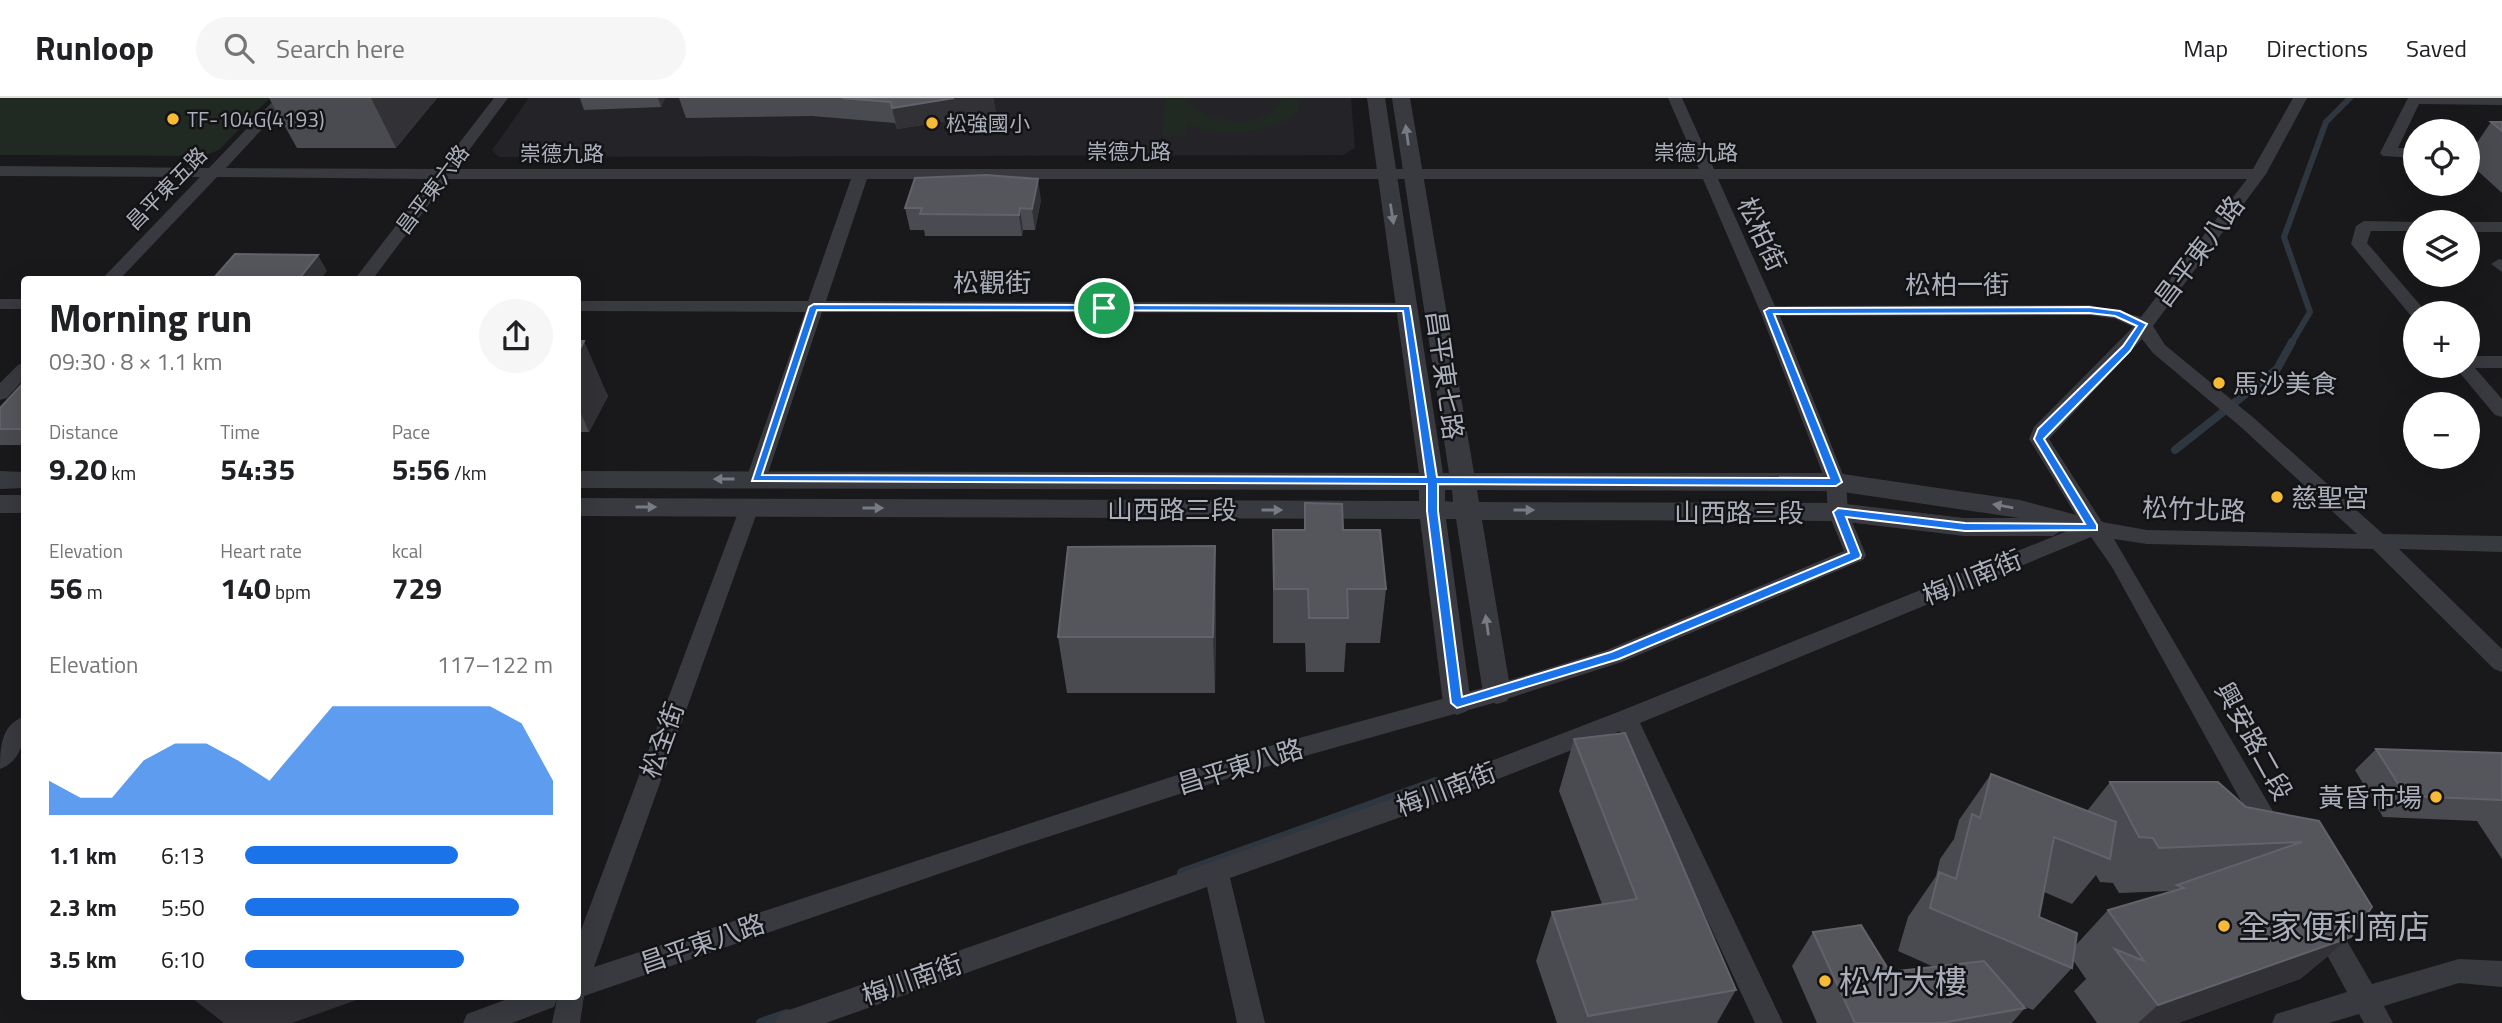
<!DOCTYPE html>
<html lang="en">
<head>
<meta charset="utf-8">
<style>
	:root { --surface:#fff; --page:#f6f6f6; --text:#202124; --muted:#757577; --line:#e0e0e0; --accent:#1a73e8 }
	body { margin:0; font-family:"Titillium Web","Noto Sans TC",sans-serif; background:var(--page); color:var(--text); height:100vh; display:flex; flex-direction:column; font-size:26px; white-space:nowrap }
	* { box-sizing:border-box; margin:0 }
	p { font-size:23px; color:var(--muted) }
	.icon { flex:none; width:38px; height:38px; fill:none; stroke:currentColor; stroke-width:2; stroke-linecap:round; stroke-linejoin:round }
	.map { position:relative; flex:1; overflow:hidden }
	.details { position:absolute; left:21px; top:178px; width:560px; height:724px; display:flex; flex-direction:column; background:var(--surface); border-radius:7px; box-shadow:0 7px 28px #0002 }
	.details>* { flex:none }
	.tools { position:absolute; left:2403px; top:21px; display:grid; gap:14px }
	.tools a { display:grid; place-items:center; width:77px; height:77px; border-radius:50%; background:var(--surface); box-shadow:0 7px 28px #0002; font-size:35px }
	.pin { position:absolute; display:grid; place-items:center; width:60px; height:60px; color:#fff; margin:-30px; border:4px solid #fff; border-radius:50%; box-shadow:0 2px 7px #0007 }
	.round { display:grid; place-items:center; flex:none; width:74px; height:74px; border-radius:37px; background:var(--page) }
	.head { display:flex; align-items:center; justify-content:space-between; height:119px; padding:0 28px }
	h1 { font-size:38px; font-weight:700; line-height:52px }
	.stats { display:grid; grid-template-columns:repeat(3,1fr); gap:10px; height:119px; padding:7px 28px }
	.stats div { display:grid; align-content:center }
	.stats b { font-size:30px; font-weight:700 }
	.stats small { font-size:19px; font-weight:400 }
	.stats p { font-size:19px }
	.chart { height:196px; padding:14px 28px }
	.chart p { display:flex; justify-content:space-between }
	.chart svg { width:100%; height:126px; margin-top:7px; fill:var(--accent); opacity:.7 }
	ul { padding:0 28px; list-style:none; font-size:23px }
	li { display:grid; grid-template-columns:112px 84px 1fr; align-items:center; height:52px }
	li i { height:18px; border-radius:9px; background:var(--accent) }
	header { display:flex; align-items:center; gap:42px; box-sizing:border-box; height:98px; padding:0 35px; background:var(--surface); border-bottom:2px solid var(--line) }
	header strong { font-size:33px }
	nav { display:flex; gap:38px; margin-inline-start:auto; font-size:24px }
	.search { width:490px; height:63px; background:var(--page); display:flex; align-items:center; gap:18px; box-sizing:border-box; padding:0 24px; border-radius:38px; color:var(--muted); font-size:26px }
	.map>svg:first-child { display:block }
</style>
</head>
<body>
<header>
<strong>Runloop</strong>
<div class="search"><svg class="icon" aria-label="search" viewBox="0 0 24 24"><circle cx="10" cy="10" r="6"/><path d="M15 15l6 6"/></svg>Search here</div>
<nav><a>Map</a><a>Directions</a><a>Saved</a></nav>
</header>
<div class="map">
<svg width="2502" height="925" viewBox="0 0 2502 925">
	<rect width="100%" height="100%" fill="#19181b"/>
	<!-- built -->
	<polygon fill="#242428" points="529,0 1351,0 1355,50 1343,57 499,59 492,52"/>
	<!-- green -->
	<g fill="#202922">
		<polygon points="0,0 270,0 219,52 203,58 0,57"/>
		<path d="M1165,0H1188V4C1211,26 1267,35 1282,0L1303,1L1296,18C1262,36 1223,41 1187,26L1186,38H1162Z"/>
	</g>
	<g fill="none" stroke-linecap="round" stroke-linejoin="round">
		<!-- stream-far2 -->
		<polyline stroke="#2e373f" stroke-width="6" points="2291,246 2310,214 2284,139 2326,24 2350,0"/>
		<!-- stream-far1 -->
		<polyline stroke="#2e373f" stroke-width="8" points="2175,352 2277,271 2292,244"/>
		<!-- stream -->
		<g stroke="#2e373f" stroke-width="10">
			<polyline points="1182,775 1436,684"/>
			<polyline points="761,925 787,916"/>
		</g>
		<!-- minor -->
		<g fill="#393a40" fill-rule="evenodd">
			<path d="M276,0H291L226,70L439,71L494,0H508L455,71H1699L1668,0H1682L1714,71H2253L2293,0H2307L2266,76L2153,228L2165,247L2255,321L2383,436L2502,438V454L2399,451L2502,551V574L2494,571L2373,451L2147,446L2114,441L2281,727L2284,735L2281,743L2272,746L2263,743L2112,469L2091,439L1640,625L1783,925H1755L1620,633L1412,715L1230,780L1265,925H1237L1207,789L826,925H775L779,916L789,912L1395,700L1618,614L2082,427L2029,341L2034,329L2133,229L2116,221L2089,217L1780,218L1846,384L1848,414L1866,457L1863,462L1622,564L1497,604L1241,676L1011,751L584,898L580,925H552L557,901L554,909L512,925H463L467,916L510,900H578V840L742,404L749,402L759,409L594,869L1241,656L1497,586L1607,552L1844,453L1828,414L1826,384L1760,213L1703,81H867L826,203L1407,205L1416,210L1407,215L822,214L766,381L756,388L746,381L805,214L578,213V203H808L851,81H448L372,182H354L432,81L217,79L119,182H101L200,79L0,78V68L209,70ZM1718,81H2247L2141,219L2089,207L1775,208ZM2142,241L2153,255L2242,330L2357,436L2147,432L2102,424L2049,341Z"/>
			<polygon points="2408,0 2502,0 2502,7 2419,6 2398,50 2415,50 2415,60 2383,58 2380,55"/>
			<polygon points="2364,123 2420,124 2415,124 2415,133 2371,133 2367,145 2427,215 2415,215 2415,220 2412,219 2351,146 2356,128"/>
			<rect x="2468" y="124" width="34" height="10"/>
			<polygon points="2499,161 2502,162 2502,174 2491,166"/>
			<rect x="0" y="201" width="24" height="10"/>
			<polygon points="2468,258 2502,258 2502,270 2475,270 2502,301 2502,319 2495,317 2454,268 2468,268"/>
			<polygon points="24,265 24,281 7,300 0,302 0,285 18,267"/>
			<path d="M24,619C26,639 22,663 0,671C0,650 1,626 24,619Z"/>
			<polygon points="2324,815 2333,819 2372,886 2459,861 2502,863 2502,889 2459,885 2384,908 2393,925 2364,925 2359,916 2329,925 2272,925 2276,916 2347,894 2311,827 2315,819"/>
		</g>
		<!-- tertiary -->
		<g fill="#393a40" fill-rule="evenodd">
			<path d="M1367,0H1385L1443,375H1449L1392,0H1410L1474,375H1836L2020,402L2103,424L2107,430L2103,436L2094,439L2064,431L2053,438H1964L1838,423L1482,422L1511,595L1507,603L1497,606L1487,603L1483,595L1456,421H1446L1471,605L1467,613L1457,617L1447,613L1443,605L1420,421L578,418V400L1419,403V392L578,390V373L1419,375ZM1445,392H1452L1453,404L1445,403ZM1477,392L1836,393L2019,420H1964L1838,405L1479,404Z"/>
			<polygon points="0,373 24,374 24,390 0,391"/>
			<rect x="0" y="397" width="24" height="18"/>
		</g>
	</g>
	<!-- wall -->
	<g fill="#4a4b50" fill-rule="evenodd">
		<polygon points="269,0 437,0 396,50 297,50"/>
		<polygon points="580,0 665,0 661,9 584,12"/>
		<polygon points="679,0 993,0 996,15 897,31 895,25 812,18 686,20"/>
		<polygon points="2491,24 2502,24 2502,95 2468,64 2468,58"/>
		<polygon points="1041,102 1035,132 1023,132 1022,138 925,138 924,132 910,132 905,110"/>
		<polygon points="578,243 608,298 589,334 578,334"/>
		<polygon points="24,284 24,347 0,347 0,310"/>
		<polygon points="1305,405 1343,432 1386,491 1380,545 1346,545 1344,574 1306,574 1305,545 1273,545 1273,432 1304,432"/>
		<polygon points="1216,504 1215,595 1067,595 1058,539"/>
		<polygon points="1574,641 1736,892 1717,925 1557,925 1536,863 1552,814 1602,806 1559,693"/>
		<polygon points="2376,651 2502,655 2502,761 2477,723 2383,719 2355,672"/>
		<path d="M1991,676L2087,713L2110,684L2319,723L2351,839L2300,881L2178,925H2097L2074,893L2086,881L2073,862L2072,870L2033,912L2023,908L2025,910L2012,925H1817L1792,868L1813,834L1890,874L1934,869L1898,853L1908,819L1936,778L1940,761L1954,741L1959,722ZM2096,777L2100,784L2113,785L2119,795L2171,793L2108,812L2075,848L2039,819L2044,794L2072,806Z"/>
	</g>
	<!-- shaded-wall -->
	<g fill="#323236">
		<polygon points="371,0 437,0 396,50"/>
		<polygon points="658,0 665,0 661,9"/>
		<polygon points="954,0 993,0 996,15 897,31 892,10"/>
		<polygon points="1038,81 1041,102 1035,132 1032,111"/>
		<polygon points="1020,110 1023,132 1022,138 1019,117"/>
		<polygon points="318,157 327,173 320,182 298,182"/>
		<polygon points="584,243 608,298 589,334 578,309 578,252"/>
		<polygon points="1215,448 1216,504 1215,595 1213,539"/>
		<polygon points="2351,839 2300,881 2178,925 2138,925 2158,907"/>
		<polygon points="192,900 362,900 292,925 224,925"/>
	</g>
	<!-- building -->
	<g fill="#55555c" stroke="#62636a" stroke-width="2">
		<polygon points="842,0 954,0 892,10 891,4"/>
		<polygon points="2491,24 2502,24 2502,33"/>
		<polygon points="986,77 1038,81 1032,111 1020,110 1019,117 920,116 922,110 905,110 915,80"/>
		<polygon points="235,156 318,157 298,182 212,182"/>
		<polygon points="578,243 584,243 578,255"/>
		<polygon points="24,284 24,331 0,331 0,310"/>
		<polygon points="1305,405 1342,406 1343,432 1380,432 1386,491 1347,491 1348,520 1309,520 1308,491 1274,491 1273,432 1305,432"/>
		<polygon points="1215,448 1213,539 1058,539 1068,449"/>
		<polygon points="1625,635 1736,892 1588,918 1552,814 1637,801 1574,641"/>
		<polygon points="2376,651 2502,655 2502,702 2406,698"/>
		<polygon points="1991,676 2116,724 2110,761 2054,739 2039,819 2077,835 2072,870 1930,810 1939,774 1956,781 1972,716 1980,720"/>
		<polygon points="2110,684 2218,684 2246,709 2319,723 2372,809 2351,839 2158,907 2115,851 2144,863 2108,812 2184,790 2177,787 2302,744 2159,750 2153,740 2139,739"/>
		<polygon points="1861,827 1890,874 1984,863 2025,910 1941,925 1855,925 1813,834"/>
	</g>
	<!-- one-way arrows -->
	<defs><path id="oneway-solid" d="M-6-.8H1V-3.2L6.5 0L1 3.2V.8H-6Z" transform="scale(1.75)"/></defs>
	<g fill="#787a84">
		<use href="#oneway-solid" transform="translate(1407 37) rotate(-98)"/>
		<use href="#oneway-solid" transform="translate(1392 116) rotate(81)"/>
		<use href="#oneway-solid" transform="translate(724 381) rotate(180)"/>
		<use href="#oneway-solid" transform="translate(2003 408) rotate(-170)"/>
		<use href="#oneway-solid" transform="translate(646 409)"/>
		<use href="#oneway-solid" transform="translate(873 410)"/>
		<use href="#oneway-solid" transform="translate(1272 412)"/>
		<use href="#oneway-solid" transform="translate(1524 412)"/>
		<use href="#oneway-solid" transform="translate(1487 527) rotate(-98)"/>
	</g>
	<!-- route -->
	<path fill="#1a73e8" stroke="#fff" stroke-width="2" fill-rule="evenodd" d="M814,206L1410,208L1437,379L1829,380L1764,213L1769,210L2089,209L2120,213L2147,226L2130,253L2044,341L2097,427V432L1965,433L1846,419L1861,457L1860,460L1619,561L1457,610L1451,605L1427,413V386L752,383L809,209ZM817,212L1403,213L1426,379L762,377ZM2089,215L2115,218L2137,228L2123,248L2038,331L2034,341L2085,426L1965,425L1838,410L1833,414L1849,455L1611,554L1462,599L1438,413V386L1836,388L1842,384L1774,216Z"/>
	<!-- markers -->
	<g fill="#f6ba35" stroke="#131316" stroke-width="2.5">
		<circle cx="173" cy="21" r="7"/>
		<circle cx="932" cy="25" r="7"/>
		<circle cx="2219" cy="285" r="7"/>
		<circle cx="2277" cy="399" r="7"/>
		<circle cx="2436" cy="699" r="7"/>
		<circle cx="2224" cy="828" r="7"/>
		<circle cx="1825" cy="883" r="7"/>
	</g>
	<g text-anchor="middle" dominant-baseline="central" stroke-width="5" stroke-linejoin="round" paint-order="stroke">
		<!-- far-poi labels -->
		<g font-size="21" fill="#abafbb" stroke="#131316" text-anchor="start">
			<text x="187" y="21">TF-104G(4193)</text>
			<text x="946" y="25">松強國小</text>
		</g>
		<!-- far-street labels -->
		<g font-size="21" fill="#abafbb" stroke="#131316">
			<text x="1129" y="53">崇德九路</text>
			<text x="1696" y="54">崇德九路</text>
			<text x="562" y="55">崇德九路</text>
			<text transform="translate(166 90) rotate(-46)">昌平東五路</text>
			<text transform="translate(432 91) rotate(-53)">昌平東六路</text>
		</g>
		<!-- street labels -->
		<g font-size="26" fill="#abafbb" stroke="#131316">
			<text transform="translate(1762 136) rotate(65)">松柏街</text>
			<text transform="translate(2199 153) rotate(-53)">昌平東八路</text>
			<text x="992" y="184">松觀街</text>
			<text x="1957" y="186">松柏一街</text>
			<text transform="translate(1445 277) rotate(82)">昌平東七路</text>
			<text x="1172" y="411">山西路三段</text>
			<text transform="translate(2194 411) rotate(2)">松竹北路</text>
			<text x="1739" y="414">山西路三段</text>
			<text transform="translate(1972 479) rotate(-22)">梅川南街</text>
			<text transform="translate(662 642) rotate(-70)">松全街</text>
			<text transform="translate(2254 643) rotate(61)">興安路二段</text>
			<text transform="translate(1240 668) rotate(-17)">昌平東八路</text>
			<text transform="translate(1446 691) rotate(-21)">梅川南街</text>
			<text transform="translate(702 845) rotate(-19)">昌平東八路</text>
			<text transform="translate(912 881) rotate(-19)">梅川南街</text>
		</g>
		<!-- poi labels -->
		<g font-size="26" fill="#abafbb" stroke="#131316" text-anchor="start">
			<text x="2233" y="285">馬沙美食</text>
			<text x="2291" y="399">慈聖宮</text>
			<text x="2422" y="699" text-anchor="end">黃昏市場</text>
		</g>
		<!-- near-poi labels -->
		<g font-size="32" fill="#abafbb" stroke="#131316" text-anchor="start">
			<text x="2238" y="828">全家便利商店</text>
			<text x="1839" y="883">松竹大樓</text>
		</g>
	</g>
</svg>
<div class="tools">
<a><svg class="icon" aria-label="locate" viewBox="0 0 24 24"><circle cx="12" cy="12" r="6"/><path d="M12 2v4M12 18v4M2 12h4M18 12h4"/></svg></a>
<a><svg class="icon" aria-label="layers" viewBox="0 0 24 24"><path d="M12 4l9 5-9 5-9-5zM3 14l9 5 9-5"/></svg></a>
<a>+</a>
<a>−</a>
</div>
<div class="pin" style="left:1104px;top:210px;background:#1e9e55"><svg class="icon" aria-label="arrive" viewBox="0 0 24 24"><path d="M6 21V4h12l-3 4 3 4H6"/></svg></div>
<section class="details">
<div class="head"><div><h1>Morning run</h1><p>09:30 · 8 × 1.1 km</p></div><a class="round"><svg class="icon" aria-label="share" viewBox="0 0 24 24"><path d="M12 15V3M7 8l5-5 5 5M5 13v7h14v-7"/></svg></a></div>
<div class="stats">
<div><p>Distance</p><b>9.20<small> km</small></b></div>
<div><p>Time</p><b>54:35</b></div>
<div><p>Pace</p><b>5:56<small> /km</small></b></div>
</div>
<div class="stats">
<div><p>Elevation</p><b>56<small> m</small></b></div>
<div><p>Heart rate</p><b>140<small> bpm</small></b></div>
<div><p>kcal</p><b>729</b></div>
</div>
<div class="chart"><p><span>Elevation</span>117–122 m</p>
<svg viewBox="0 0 160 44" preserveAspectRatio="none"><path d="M0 44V32L10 38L20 38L30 25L40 19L50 19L60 25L70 32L80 19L90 6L100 6L110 6L120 6L130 6L140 6L150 12L160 32V44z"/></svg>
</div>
<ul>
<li><b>1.1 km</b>6:13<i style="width:69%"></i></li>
<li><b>2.3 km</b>5:50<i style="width:89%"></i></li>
<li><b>3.5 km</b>6:10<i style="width:71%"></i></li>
</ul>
</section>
</div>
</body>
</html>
